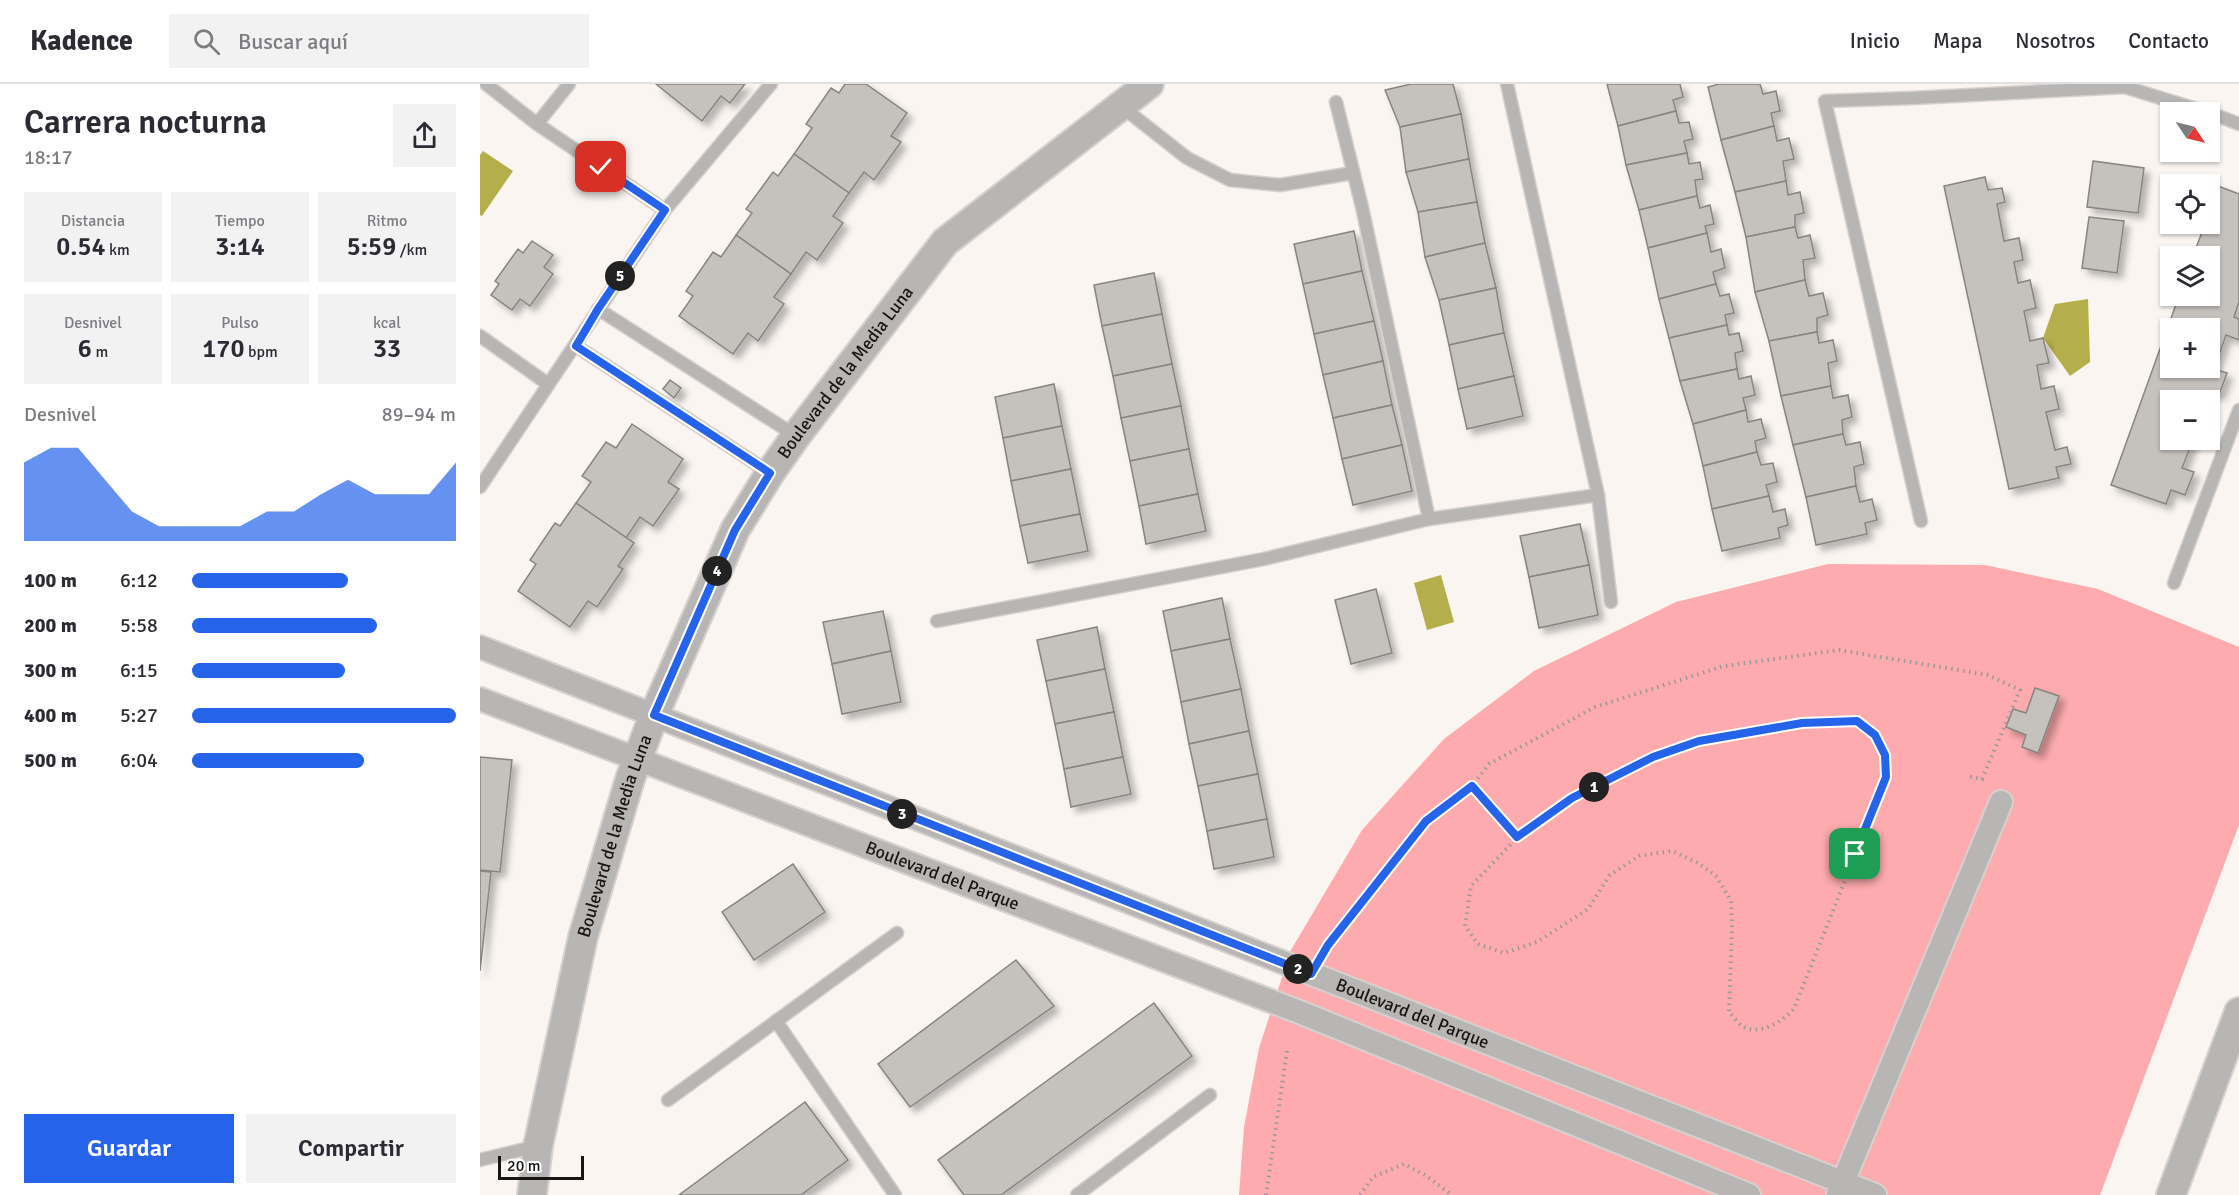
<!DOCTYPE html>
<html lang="es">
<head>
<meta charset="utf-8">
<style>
	:root { --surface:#fff; --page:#f2f2f3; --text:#2b2b33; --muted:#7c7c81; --line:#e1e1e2; --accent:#2563eb }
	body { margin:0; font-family:Signika,sans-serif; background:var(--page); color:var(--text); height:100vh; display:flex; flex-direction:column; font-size:22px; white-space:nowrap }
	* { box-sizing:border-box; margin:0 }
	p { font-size:20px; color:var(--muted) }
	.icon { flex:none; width:33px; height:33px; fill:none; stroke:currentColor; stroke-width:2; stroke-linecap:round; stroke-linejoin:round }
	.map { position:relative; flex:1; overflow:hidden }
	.side { display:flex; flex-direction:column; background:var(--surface); width:480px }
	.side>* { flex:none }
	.needle { width:39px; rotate:125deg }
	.controls { position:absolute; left:1680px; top:18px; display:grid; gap:12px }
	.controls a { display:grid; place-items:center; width:60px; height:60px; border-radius:0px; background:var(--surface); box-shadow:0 2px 4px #0004; font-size:30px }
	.scale { position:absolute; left:18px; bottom:15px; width:86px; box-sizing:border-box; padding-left:6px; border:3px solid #181615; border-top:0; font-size:16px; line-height:21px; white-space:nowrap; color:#181615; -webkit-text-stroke:4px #fff; paint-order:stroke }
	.pin { position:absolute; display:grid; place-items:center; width:51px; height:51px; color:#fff; margin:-26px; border-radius:12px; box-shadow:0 3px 9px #0006 }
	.km { position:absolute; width:30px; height:30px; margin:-15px; border-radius:50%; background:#222; color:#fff; font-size:16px; line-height:30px; text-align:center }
	.round { display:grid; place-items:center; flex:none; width:63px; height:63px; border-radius:0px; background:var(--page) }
	.overview { display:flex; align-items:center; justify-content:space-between; height:102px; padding:0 24px }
	h1 { font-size:33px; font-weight:600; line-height:45px }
	.stats { display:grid; grid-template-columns:repeat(3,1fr); gap:9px; height:102px; padding:6px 24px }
	.stats div { display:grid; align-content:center; border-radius:0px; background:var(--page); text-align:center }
	.stats b { font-size:26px; font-weight:600 }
	.stats small { font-size:16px; font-weight:400 }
	.stats p { font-size:16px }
	.chart { height:168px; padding:12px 24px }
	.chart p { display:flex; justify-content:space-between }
	.chart svg { width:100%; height:108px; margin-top:6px; fill:var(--accent); opacity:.7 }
	.action { display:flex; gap:12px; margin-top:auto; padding:12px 24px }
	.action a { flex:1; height:69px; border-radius:0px; background:var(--accent); color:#fff; font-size:24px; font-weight:600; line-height:69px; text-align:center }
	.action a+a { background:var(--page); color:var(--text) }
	ul { padding:0 24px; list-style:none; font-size:20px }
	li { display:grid; grid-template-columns:96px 72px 1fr; align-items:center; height:45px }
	li i { height:15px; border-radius:8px; background:var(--accent) }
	header { display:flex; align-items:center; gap:36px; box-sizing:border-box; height:84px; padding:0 30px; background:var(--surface); border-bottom:2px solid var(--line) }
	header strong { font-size:28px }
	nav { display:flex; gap:33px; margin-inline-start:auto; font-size:21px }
	.search { width:420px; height:54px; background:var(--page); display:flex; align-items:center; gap:15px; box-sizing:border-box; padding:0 21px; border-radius:0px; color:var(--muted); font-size:22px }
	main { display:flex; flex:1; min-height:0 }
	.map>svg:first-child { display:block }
</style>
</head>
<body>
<header>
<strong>Kadence</strong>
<div class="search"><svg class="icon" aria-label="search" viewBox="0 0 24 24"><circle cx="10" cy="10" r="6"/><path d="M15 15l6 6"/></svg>Buscar aquí</div>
<nav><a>Inicio</a><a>Mapa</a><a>Nosotros</a><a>Contacto</a></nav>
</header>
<main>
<section class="side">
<div class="overview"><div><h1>Carrera nocturna</h1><p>18:17</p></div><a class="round"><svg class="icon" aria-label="share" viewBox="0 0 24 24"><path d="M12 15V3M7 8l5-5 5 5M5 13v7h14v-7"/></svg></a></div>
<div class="stats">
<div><p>Distancia</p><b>0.54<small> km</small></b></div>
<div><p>Tiempo</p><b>3:14</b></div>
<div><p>Ritmo</p><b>5:59<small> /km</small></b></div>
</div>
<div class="stats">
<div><p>Desnivel</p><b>6<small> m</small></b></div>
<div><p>Pulso</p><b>170<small> bpm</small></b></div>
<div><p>kcal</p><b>33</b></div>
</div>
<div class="chart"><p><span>Desnivel</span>89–94 m</p>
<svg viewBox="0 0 160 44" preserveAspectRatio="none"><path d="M0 44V12L10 6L20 6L30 19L40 32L50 38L60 38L70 38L80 38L90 32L100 32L110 25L120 19L130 25L140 25L150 25L160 12V44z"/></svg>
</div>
<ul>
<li><b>100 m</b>6:12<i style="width:59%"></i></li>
<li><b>200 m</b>5:58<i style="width:70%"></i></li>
<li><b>300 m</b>6:15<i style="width:58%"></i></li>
<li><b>400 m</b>5:27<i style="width:100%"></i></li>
<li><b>500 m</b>6:04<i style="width:65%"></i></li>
</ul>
<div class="action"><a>Guardar</a><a>Compartir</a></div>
</section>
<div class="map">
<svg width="1759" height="1111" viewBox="0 0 1759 1111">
	<defs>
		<filter id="shadow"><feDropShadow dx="5.5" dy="5.5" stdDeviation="3" flood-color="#0004"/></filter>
	</defs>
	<rect width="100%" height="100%" fill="#faf5f1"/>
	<!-- green -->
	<polygon fill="#fdabae" points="1348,480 1505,481 1618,505 1759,563 1759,741 1620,1111 759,1111 764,1043 779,964 811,866 882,746 964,655 1054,587 1196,518"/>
	<!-- water -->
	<g fill="#b5af4b">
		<polygon points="3,67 33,87 2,132 0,131 0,71"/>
		<polygon points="1608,215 1610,278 1590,292 1563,254 1575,220"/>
		<polygon points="961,491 974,538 947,546 934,499"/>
	</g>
	<!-- building -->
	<g fill="#c5c2bd" stroke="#878580" stroke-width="1.5" fill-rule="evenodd" filter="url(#shadow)">
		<polygon points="176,0 265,0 250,19 241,12 222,37"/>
		<polygon points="365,0 386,0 427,29 411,52 421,58 394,96 384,88 369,109 314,70 332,44 326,40 351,4 359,9"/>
		<polygon points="931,0 973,0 981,30 920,43 905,6"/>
		<polygon points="1127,0 1200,0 1203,13 1193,16 1196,27 1138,42"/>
		<polygon points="1239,0 1280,0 1283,10 1296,7 1300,27 1291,29 1294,42 1241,56 1228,3"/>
		<polygon points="1196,27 1199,39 1209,38 1213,55 1204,57 1207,69 1146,81 1138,42"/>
		<polygon points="981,30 989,75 926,88 920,43"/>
		<polygon points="1294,42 1297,57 1309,54 1314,75 1303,77 1306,97 1255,108 1241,56"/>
		<polygon points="1207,69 1209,80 1220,78 1223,95 1215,96 1217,112 1159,126 1146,81"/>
		<polygon points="314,70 369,109 353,132 363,139 337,176 326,168 311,190 256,151 272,129 266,125 293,88 298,92"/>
		<polygon points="989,75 997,118 938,128 926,88"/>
		<polygon points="1613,77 1664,84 1658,129 1607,123"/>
		<polygon points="1505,93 1508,106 1522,104 1525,118 1517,120 1524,157 1539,154 1543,176 1534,178 1538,199 1550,196 1556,224 1544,227 1550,257 1563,254 1569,279 1557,281 1561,305 1574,302 1579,325 1566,328 1575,366 1587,363 1591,380 1576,383 1579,394 1529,405 1464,102"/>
		<polygon points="1306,97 1308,111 1320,108 1324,129 1315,131 1315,143 1266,153 1255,108"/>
		<path d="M1738,102L1759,110V218L1754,233L1759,235V256L1746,251L1734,285L1747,289L1739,311L1727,307L1724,316H1690V356H1713L1702,384L1714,388L1705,411L1691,406L1686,420L1631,401L1699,212H1730V172H1713L1725,140H1730V126ZM1690,244H1730V284H1690Z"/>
		<polygon points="1217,112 1220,124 1230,121 1234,140 1225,142 1227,149 1168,164 1159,126"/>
		<polygon points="997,118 1005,159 945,173 938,128"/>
		<polygon points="1609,133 1644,137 1637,189 1602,184"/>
		<polygon points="1315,143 1318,154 1330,151 1335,174 1323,176 1325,196 1275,208 1266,153"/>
		<polygon points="874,147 882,187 823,200 814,160"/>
		<polygon points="1227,149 1231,168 1241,165 1245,184 1233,188 1236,200 1179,215 1168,164"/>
		<polygon points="256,151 311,190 294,213 304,220 278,257 268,249 253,270 199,232 213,212 206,207 233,168 241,173"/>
		<polygon points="52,157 73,171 64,183 73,190 50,222 40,215 32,226 11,211 19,200 15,197 38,165 43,169"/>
		<polygon points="1005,159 1016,204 959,216 945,173"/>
		<polygon points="882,187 894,237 834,250 823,200"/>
		<polygon points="674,189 682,230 622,242 614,201"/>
		<polygon points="1325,196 1329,212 1343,209 1348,231 1337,234 1337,248 1289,257 1275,208"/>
		<polygon points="1236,200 1240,212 1249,210 1254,229 1245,231 1247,241 1189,254 1179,215"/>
		<polygon points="1016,204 1024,249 969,261 959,216"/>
		<polygon points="682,230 692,280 633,292 622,242"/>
		<polygon points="894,237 903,277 843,291 834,250"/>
		<polygon points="1247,241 1249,251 1259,249 1263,267 1255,269 1257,285 1200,297 1189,254"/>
		<polygon points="1337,248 1339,259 1353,256 1357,277 1348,279 1351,302 1301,312 1289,257"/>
		<polygon points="1024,249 1034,292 978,305 969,261"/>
		<polygon points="903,277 912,321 853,334 843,291"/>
		<polygon points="692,280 701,322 641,334 633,292"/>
		<polygon points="1257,285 1259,295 1271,292 1275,311 1263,314 1266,326 1213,340 1200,297"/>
		<polygon points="1034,292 1043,332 987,345 978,305"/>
		<polygon points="190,296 201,304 194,314 183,305"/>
		<polygon points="574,300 582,342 523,354 515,313"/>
		<polygon points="1351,302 1353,314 1368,311 1372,333 1362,336 1363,350 1313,361 1301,312"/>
		<polygon points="912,321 922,361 862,375 853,334"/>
		<polygon points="701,322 709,365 650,377 641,334"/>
		<polygon points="1266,326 1268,338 1281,335 1286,354 1275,357 1277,368 1223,382 1213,340"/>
		<polygon points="152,340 203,375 188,398 199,405 173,442 160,433 146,454 96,419 111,398 102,392 126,358 136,364"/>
		<polygon points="582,342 591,385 531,397 523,354"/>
		<polygon points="1363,350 1366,361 1380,358 1384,380 1374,383 1376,402 1326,413 1313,361"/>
		<polygon points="922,361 932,407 873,421 862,375"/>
		<polygon points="709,365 718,410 659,422 650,377"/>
		<polygon points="1277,368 1281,381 1293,379 1297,398 1286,401 1289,412 1232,425 1223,382"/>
		<polygon points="591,385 600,430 540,442 531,397"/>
		<polygon points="1376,402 1380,418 1392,415 1397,436 1385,439 1387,450 1336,461 1326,413"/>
		<polygon points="718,410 726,447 666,460 659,422"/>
		<polygon points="1289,412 1293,428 1305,425 1308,441 1298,444 1300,454 1242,467 1232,425"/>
		<polygon points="96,419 154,459 138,482 143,485 117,523 108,517 90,543 38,507 56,480 50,476 75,439 80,442"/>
		<polygon points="600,430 608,467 548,479 540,442"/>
		<polygon points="1100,440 1109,481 1049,493 1040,452"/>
		<polygon points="1109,481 1118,531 1059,544 1049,493"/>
		<polygon points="896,505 912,569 871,580 855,516"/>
		<polygon points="742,514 750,555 691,567 683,527"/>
		<polygon points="403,527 411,567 352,580 343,538"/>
		<polygon points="617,543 625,585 566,597 557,556"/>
		<polygon points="750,555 761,605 701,618 691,567"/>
		<polygon points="411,567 421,618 362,630 352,580"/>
		<polygon points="625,585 634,628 575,640 566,597"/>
		<polygon points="1555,604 1579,612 1558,669 1542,663 1546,651 1526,643 1533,625 1546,629"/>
		<polygon points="761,605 769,647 709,660 701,618"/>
		<polygon points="634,628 643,673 584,685 575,640"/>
		<polygon points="769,647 778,690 718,702 709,660"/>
		<polygon points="0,673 32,676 20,788 0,786"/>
		<polygon points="643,673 651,710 591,723 584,685"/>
		<polygon points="778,690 787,735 727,747 718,702"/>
		<polygon points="787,735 794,773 734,785 727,747"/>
		<polygon points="313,780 345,828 274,876 242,828"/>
		<polygon points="0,787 11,788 0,887"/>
		<polygon points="536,876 574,922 430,1023 398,980"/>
		<polygon points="674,919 712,972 521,1111 484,1111 458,1076"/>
		<polygon points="325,1018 368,1076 321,1111 199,1111"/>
	</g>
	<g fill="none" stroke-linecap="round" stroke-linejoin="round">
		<!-- service casing -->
		<g stroke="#d6d1ce" stroke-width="15">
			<g id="service">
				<polyline points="6,0 57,40 185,126"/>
				<polyline points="1027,0 1118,411 1131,518"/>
				<polyline points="856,18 882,123 949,435"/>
				<polyline points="641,22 707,74 750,96 800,101 873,89"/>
				<polyline points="1730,29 1759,40"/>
				<polyline points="57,40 89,0"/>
				<polyline points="118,225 316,352"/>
				<polyline points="0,252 68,300"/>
				<polyline points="96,262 290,389"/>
				<polyline points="0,403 185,126 291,0"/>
				<polyline points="1441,437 1345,17 1433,14 1645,3 1726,28"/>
				<polyline points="1694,499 1759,326"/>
				<polyline points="457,537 784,475 949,435 1118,411"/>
				<polyline points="296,937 415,1111"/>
				<polyline points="188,1016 417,849"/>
				<polyline points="0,1076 57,1062"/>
				<polyline points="597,1111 730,1011"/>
			</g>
		</g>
		<!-- minor casing -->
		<g stroke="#d6d1ce" stroke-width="26">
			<g id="minor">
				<path id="s1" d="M0,563L1395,1111"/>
				<path id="s2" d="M0,615L822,929L1269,1111"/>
				<polyline points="1358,1110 1521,718"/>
			</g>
		</g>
		<!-- tertiary casing -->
		<g stroke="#d6d1ce" stroke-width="32">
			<g id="tertiary">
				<path id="s3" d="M52,1111L58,1062L103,853L150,695L174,631L255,446L290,389L316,352L465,158L669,0"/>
				<polyline points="1691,1111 1759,928"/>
			</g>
		</g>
		<!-- path -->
		<g stroke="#9c9896" stroke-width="4" stroke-dasharray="1.5 4.5" stroke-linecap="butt">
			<path d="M992,702L1037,754L991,802L985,842L998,860L1024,869L1057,858L1108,825L1130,791L1159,772L1192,767L1218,779L1236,792L1251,817L1252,842L1249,928C1253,932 1258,939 1262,942C1280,953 1302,937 1314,925L1406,693C1404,663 1400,656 1376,637L1322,639L1219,657L1174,673L1092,714L1037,754"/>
			<polyline points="844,869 946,737 992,702 1009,680 1115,623 1244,582 1359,566 1508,591 1540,606 1502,695 1486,692"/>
			<polyline points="786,1111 807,967"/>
			<polyline points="880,1111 893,1093 924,1080 945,1091 972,1111"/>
		</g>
		<!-- service -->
		<use href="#service" stroke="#b8b6b5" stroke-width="12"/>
		<!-- minor -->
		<use href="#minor" stroke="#b8b6b5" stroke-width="22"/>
		<!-- tertiary -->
		<use href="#tertiary" stroke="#b8b6b5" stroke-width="28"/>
	</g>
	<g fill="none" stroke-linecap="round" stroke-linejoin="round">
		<!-- route casing -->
		<g stroke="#fff" stroke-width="12">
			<polyline id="route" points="121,83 185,126 118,225 96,262 290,389 255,446 174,631 831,890 848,861 946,737 992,702 1037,753 1092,714 1173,673 1219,657 1322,639 1377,637 1395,651 1405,671 1406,693 1375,770"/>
		</g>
		<!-- route -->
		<use href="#route" stroke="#2563eb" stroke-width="8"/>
	</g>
	<g text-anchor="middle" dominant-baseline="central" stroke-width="5" stroke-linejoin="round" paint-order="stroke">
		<!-- street labels -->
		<g font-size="18" fill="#181615" stroke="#fff">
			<text stroke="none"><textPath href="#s3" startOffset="891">Boulevard de la Media Luna</textPath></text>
			<text stroke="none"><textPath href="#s3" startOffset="369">Boulevard de la Media Luna</textPath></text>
			<text stroke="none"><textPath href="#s2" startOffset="495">Boulevard del Parque</textPath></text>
			<text stroke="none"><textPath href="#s1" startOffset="1002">Boulevard del Parque</textPath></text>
		</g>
	</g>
</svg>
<div class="controls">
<a><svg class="needle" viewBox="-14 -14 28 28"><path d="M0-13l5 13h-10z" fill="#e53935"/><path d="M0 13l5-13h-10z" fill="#7c7c81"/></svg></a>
<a><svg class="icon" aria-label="locate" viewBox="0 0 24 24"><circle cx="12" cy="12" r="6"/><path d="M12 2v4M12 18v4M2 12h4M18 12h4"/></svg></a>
<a><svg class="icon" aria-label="layers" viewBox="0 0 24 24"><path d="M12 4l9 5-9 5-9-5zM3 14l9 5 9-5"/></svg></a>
<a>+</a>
<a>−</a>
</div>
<div class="scale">20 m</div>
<div class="pin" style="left:1375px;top:770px;background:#1e9e55"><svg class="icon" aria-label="arrive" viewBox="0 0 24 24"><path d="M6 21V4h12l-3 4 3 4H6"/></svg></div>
<div class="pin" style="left:121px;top:83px;background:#d93025"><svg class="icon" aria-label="check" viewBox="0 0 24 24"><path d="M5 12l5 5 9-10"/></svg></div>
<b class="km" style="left:1114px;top:703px">1</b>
<b class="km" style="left:818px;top:885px">2</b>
<b class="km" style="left:422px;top:730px">3</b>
<b class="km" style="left:237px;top:487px">4</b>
<b class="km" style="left:140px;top:192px">5</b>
</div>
</main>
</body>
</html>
